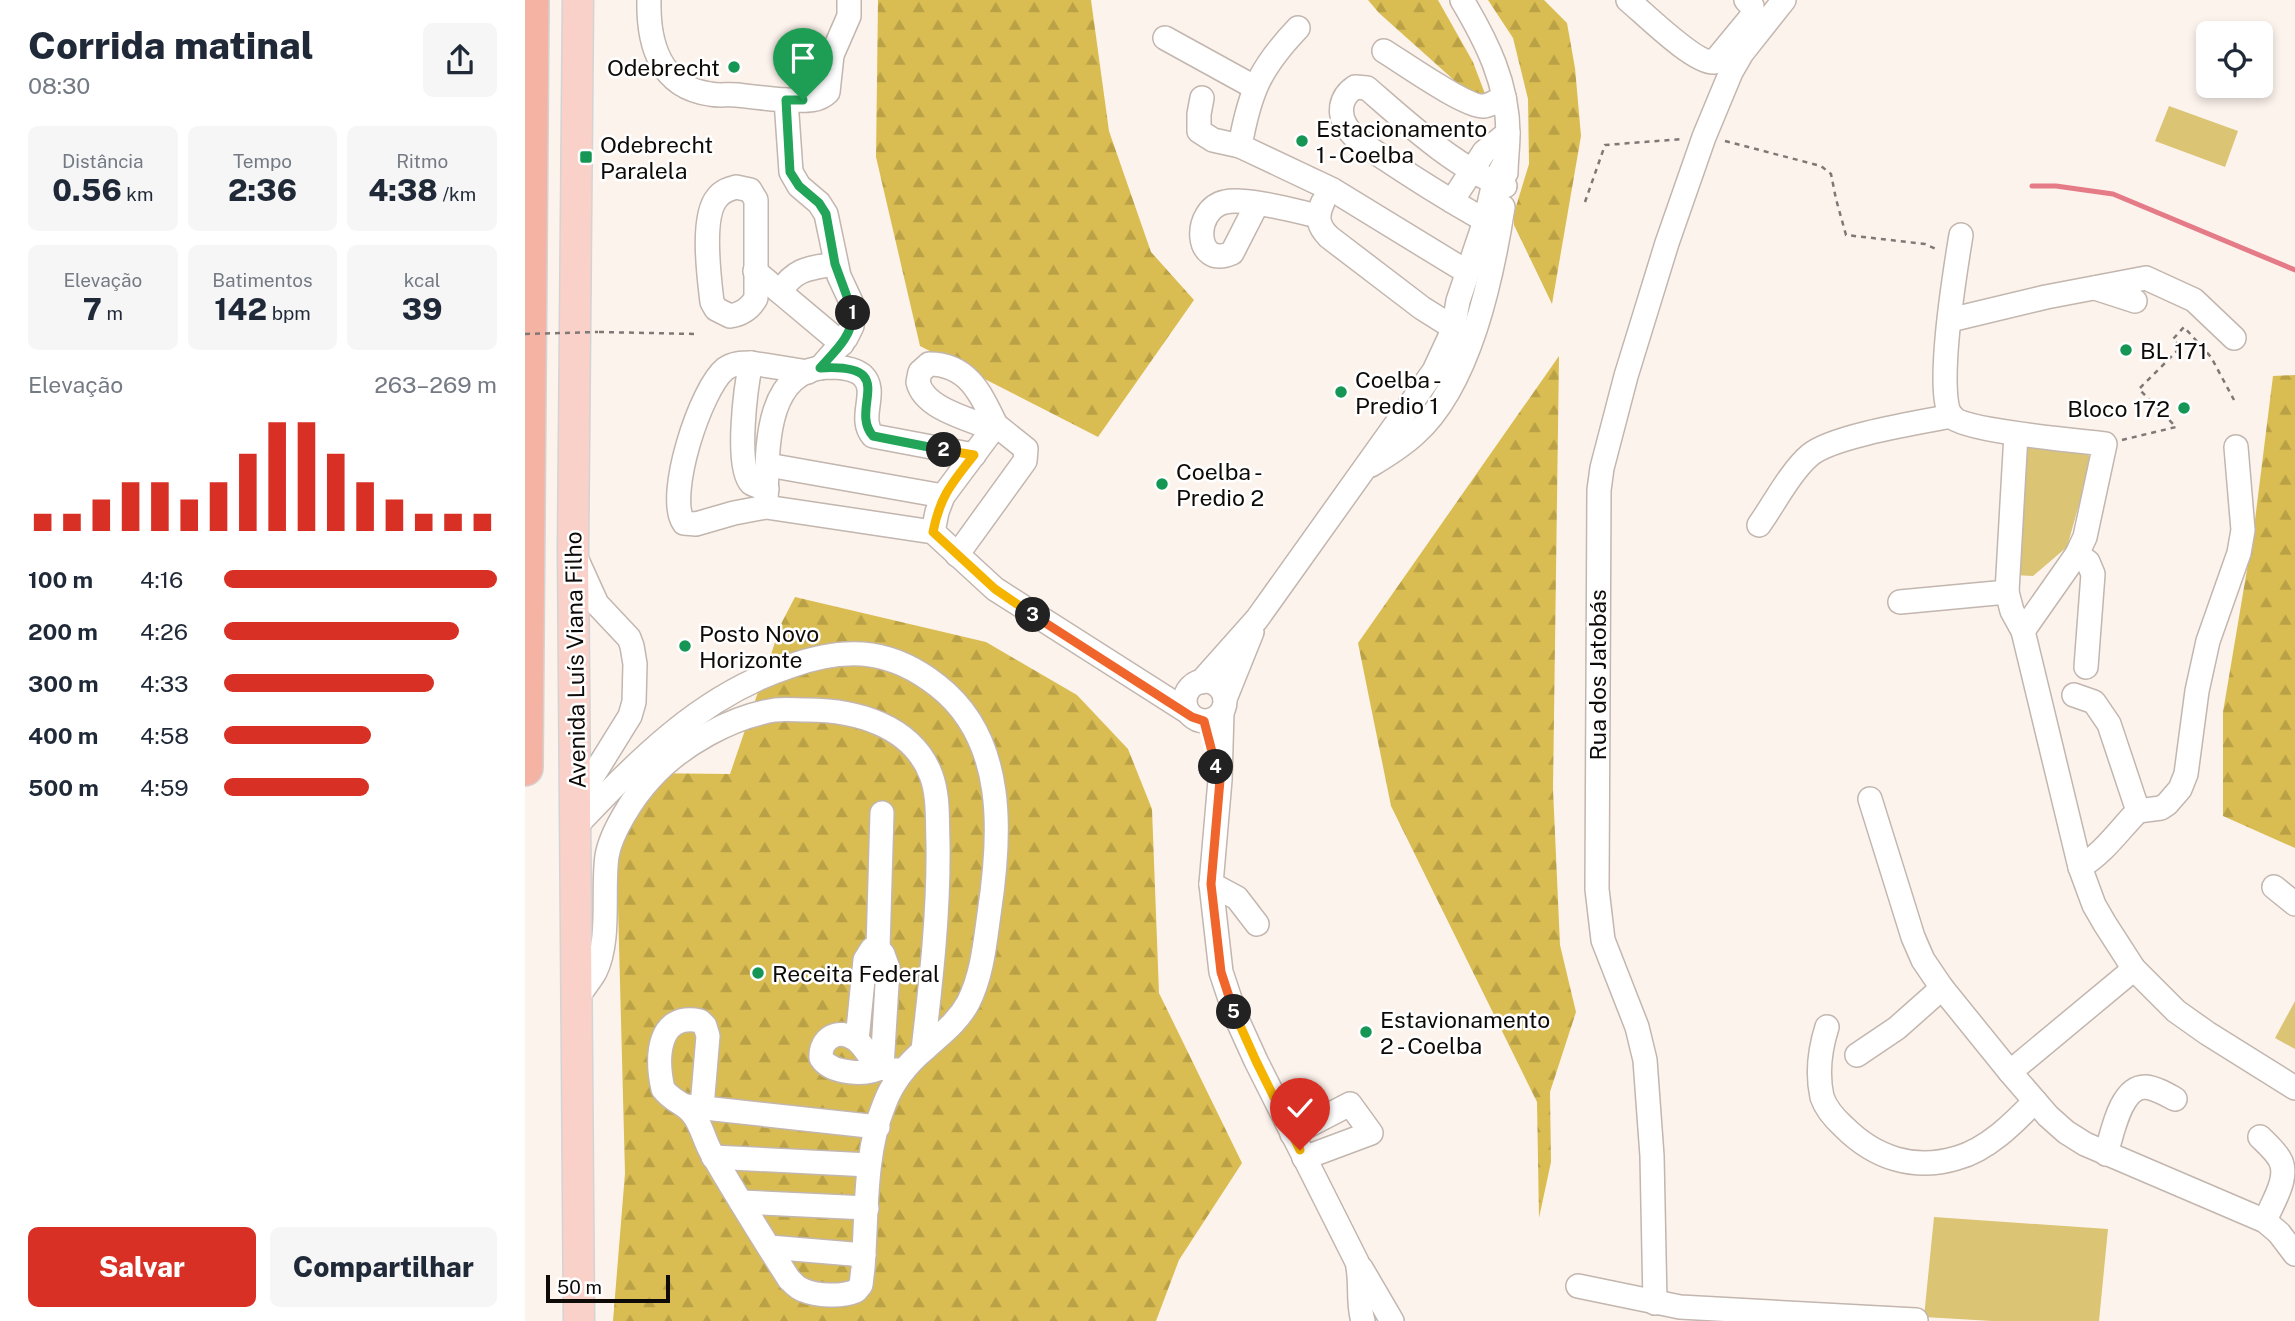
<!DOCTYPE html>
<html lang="pt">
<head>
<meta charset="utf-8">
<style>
	:root { --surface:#fff; --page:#f6f6f7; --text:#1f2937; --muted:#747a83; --accent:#d93025 }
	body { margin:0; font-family:"Public Sans",sans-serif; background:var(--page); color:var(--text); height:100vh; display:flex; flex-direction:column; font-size:26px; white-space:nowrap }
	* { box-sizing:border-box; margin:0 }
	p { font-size:23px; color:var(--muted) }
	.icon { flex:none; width:38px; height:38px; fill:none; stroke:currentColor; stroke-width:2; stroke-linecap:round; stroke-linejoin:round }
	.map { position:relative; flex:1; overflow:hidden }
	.details { display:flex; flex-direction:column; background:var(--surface); width:525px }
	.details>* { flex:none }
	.tools { position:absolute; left:1671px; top:21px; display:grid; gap:14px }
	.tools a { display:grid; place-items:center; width:77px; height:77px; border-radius:10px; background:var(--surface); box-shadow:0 4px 10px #0003; font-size:35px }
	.scale { position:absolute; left:21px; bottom:18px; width:124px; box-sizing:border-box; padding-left:7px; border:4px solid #0e0a08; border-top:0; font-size:19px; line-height:24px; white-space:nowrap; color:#0e0a08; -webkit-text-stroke:5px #fff; paint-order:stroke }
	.pin { position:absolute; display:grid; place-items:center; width:60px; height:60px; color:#fff; margin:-72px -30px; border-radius:50% 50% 50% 0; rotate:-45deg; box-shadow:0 0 7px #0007 }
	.pin .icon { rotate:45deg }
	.km { position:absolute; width:35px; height:35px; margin:-18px; border-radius:50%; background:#222; color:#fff; font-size:19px; line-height:35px; text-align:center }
	.round { display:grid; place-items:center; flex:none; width:74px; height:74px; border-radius:10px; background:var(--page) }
	.overview { display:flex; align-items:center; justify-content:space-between; height:119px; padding:0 28px }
	h1 { font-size:38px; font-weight:800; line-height:52px }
	.metrics { display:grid; grid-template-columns:repeat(3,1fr); gap:10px; height:119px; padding:7px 28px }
	.metrics div { display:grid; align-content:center; border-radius:10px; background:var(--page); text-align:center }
	.metrics b { font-size:30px; font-weight:800 }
	.metrics small { font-size:19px; font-weight:400 }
	.metrics p { font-size:19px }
	.chart { height:196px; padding:14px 28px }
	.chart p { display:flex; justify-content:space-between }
	.chart svg { width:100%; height:126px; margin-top:7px; stroke:var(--accent); stroke-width:6 }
	.primary-button { display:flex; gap:14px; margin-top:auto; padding:14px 28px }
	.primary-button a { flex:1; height:80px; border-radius:10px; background:var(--accent); color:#fff; font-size:28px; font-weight:800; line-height:80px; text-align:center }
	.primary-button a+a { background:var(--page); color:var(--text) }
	ul { padding:0 28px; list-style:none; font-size:23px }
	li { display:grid; grid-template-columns:112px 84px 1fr; align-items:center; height:52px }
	li i { height:18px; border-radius:9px; background:var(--accent) }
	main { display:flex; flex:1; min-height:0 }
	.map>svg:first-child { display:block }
</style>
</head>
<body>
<main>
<section class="details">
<div class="overview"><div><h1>Corrida matinal</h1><p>08:30</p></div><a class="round"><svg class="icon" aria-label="share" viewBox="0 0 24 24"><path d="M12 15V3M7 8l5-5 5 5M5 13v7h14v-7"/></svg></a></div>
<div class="metrics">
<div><p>Distância</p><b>0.56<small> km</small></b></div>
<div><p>Tempo</p><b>2:36</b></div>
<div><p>Ritmo</p><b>4:38<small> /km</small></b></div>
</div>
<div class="metrics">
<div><p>Elevação</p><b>7<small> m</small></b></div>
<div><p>Batimentos</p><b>142<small> bpm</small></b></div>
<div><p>kcal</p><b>39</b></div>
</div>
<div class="chart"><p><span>Elevação</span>263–269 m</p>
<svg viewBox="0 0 160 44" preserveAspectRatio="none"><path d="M5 44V38M15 44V38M25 44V33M35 44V27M45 44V27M55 44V33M65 44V27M75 44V17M85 44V6M95 44V6M105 44V17M115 44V27M125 44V33M135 44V38M145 44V38M155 44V38"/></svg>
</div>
<ul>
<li><b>100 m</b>4:16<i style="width:100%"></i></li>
<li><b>200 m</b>4:26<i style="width:86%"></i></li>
<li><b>300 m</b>4:33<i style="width:77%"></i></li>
<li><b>400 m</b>4:58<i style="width:54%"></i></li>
<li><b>500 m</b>4:59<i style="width:53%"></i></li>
</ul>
<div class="primary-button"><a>Salvar</a><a>Compartilhar</a></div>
</section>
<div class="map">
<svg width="1770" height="1321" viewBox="0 0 1770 1321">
	<defs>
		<pattern id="forest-firs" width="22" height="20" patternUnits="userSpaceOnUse" patternTransform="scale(1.75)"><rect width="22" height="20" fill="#dabd52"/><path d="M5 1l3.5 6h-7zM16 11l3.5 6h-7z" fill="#baa146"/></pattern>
	</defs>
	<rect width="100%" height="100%" fill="#fdf3ed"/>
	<!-- forest -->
	<g fill="url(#forest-firs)">
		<polygon points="353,0 566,0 584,131 626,252 669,300 573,437 395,346 351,157"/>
		<polygon points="843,0 913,0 948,62 968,115 854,13"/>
		<polygon points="963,0 1019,0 1042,23 1050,68 1056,136 1027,304 989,225 989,213 1004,164 1003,99 988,38"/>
		<polygon points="1034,356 1028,789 1035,945 1051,1012 1025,1092 1026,1162 1014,1218 1012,1102 866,806 833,643"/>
		<polygon points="1770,375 1770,848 1698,816 1698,712 1729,528 1748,376"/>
		<polygon points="270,597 461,642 552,695 603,749 627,809 634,993 717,1163 654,1260 631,1321 88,1321 100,1173 91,830 112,773 205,774 257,622"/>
	</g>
	<!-- park -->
	<g fill="#dbc474">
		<polygon points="1644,106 1713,131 1700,167 1630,141"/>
		<polygon points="1504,441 1562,451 1566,462 1542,547 1508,576 1488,575 1497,455"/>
		<polygon points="1770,1001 1770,1049 1750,1038"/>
		<polygon points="1409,1217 1583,1229 1574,1321 1467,1321 1399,1317"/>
	</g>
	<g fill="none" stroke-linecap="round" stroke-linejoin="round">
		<!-- stream -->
		<polyline stroke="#e47b87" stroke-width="5" points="1507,186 1531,186 1588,194 1770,270"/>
		<!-- minor casing -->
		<g stroke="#c2b6ae" stroke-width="26">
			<g id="minor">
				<path d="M124,0C123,44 135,87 185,94C194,96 203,94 212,95C229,97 245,99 261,100L266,172L274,186L294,203L301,214L314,276L328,306L327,326L321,338L295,368"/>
				<path d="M937,0C962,42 983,84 983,134C983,147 981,160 981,173"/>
				<path d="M1103,0C1120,14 1170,64 1189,62L1227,16V6L1221,0"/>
				<path d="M773,28C735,68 725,91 715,146L808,190L942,272"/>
				<polyline points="640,38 729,87"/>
				<path d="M859,51C877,62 942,108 959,106C966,105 973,100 979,97"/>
				<polyline points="677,98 674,114 674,131 688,140 715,146"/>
				<path d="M261,100C276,100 292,103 303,92L307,55L324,16V0"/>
				<path d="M211,187L225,190L231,200V298C225,309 217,314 205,316L191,309L187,302C184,277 176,217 192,198C197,191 204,189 211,187Z"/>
				<polyline points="927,201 959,152 983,133"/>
				<path d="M798,202C791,217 793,226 804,237L897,308L940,335"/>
				<path d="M732,204L707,253C669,270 667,209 700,202C720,197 770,211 793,216"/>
				<path d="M974,228C935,207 898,184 862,160C849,151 832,142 823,129C812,114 815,97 830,87L842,88C880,121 933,170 980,186"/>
				<path d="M1436,235C1431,266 1409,396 1427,417C1441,431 1555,441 1580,444L1560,537L1552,554L1498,631"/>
				<polyline points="230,271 317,344"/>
				<polyline points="1570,288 1610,301"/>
				<path d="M255,292C270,268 285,268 310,264"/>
				<polyline points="1425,320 1521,297 1621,278 1669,300 1709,338"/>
				<polyline points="226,363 283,372"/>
				<path d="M468,429C445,419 399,409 393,382L395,372L404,364C443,364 456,394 471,425"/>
				<polyline points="1491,434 1482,592 1487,611 1498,631 1555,867 1569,905 1580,924 1609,969 1651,1011 1682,1033 1770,1088"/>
				<polyline points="243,465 418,496"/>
				<path d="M846,465C861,456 877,446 890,434C945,385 967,277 978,207"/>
				<path d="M242,489C237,487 230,486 226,483C210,467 221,385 226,363C217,363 208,363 200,369C176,388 140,497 159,523L171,524L209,513L241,507L408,532L470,589L663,712"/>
				<path d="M241,504C243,458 236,371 302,367C313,367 330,368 338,376C354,392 332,418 348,436L449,455"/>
				<path d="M1234,525C1249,504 1266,471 1285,455C1307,436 1396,422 1427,416"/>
				<polyline points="408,532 412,512 418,496 471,425 501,449 500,461 432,555"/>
				<polyline points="1552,554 1563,562 1568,574 1561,667"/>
				<polyline points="1375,602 1482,592"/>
				<circle cx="680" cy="701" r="20"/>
				<polyline points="676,682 732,619 909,371 928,330 933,301 960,221 969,183 981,160"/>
				<polyline points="1549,695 1569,702 1584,724 1613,811"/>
				<polyline points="700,699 727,632"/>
				<path d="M697,712L695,780L686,884L696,972L711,1017L731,1061L832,1262C837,1282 832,1302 838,1321"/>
				<polyline points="1345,799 1388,937 1398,960 1417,988 1485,1072 1523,1116 1541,1132 1560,1144 1740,1221 1754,1233 1770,1254"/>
				<polyline points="51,803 105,716 109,702 110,664 107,646 104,638 72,604 52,560"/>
				<path d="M51,826C113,761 175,696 263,667C290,657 317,651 346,655C372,659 393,670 413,686C482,740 476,836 464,914C460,943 457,976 443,1003C432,1023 416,1034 400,1049C382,1064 367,1083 359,1105C339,1153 342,1216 338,1268L336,1285L331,1291C317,1297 292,1296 278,1290C272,1288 268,1283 264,1279C237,1237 211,1195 186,1152C179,1140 176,1123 167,1113C159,1103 148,1102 138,1089C131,1058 132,1012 175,1021L180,1026L183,1036L177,1107"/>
				<path d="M1555,867C1579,853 1594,830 1613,811L1636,808L1642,804L1655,789L1661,774L1672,691L1683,641L1714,553L1718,530L1711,447"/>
				<polyline points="686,884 712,898 732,924"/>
				<polyline points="1749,887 1770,904"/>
				<polyline points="353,948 357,813"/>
				<path d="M52,998C57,990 65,981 70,972C86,940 77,891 82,856C86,832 109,796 126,778C156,745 206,717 250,710C260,709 272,710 282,710C330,710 387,725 406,775C414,796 412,821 413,843C414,913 406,981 398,1050"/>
				<path d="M1302,1027C1295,1049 1292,1074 1297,1097C1301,1109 1309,1118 1319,1127C1350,1158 1389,1171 1432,1158C1462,1150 1489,1123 1510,1101"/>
				<path d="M332,1040L340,960L347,949L353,948L358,954L363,968L357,1067C342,1076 306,1074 296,1058C295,1038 313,1028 330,1039C341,1046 344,1061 357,1068C364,1071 371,1070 379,1070"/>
				<polyline points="1332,1055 1372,1028 1417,988"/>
				<polyline points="1485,1072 1609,969"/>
				<polyline points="161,1106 353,1127"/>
				<polyline points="767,1134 825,1104 846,1133 779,1158"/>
				<path d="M1735,1137C1741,1143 1749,1150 1754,1158C1766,1176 1747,1203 1740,1221"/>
				<path d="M1581,1154C1587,1135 1595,1087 1620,1087C1631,1088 1641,1094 1650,1099"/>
				<polyline points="188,1157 344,1165"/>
				<polyline points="216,1202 342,1208"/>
				<polyline points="244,1247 339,1255"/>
				<polyline points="836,1268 867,1321"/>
				<polyline points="1053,1286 1155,1307 1391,1320"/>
				<polyline points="1130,1303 1127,1156 1120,1060 1112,1027 1078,940 1072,889 1074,490 1077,468 1101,376 1142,243 1179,137 1206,72 1217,53 1259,0"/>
			</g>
		</g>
		<!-- major casing -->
		<g stroke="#d4d3d3" stroke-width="33">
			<polyline id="major" points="53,0 48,551 54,1321"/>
		</g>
		<!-- highway casing -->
		<g stroke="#d4d3d3" stroke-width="38">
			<polyline id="highway" points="0,768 6,0"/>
		</g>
		<!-- path -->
		<g stroke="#7f7875" stroke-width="2.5" stroke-dasharray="5 5" stroke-linecap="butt">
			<polyline points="1200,141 1296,166 1306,174 1311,199 1321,235 1400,244 1413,250"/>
			<polyline points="1060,202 1080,145 1158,139"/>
			<polyline points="74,332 172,334"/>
			<polyline points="1597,440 1651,427 1614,389 1656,347 1648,339 1659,327 1686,357 1709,400"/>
		</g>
		<!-- minor -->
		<use href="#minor" stroke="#fff" stroke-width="23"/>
		<!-- major -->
		<use href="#major" stroke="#f9d1c8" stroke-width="30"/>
		<!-- highway -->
		<use href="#highway" stroke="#f5b3a4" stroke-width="35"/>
		<!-- path-bridge -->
		<polyline stroke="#7f7875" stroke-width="2.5" stroke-dasharray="5 5" stroke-linecap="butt" points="0,334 73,332"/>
	</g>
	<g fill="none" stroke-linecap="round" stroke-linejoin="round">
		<!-- split-1 casing -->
		<g stroke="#fff" stroke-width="14">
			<polyline id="split-1" points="278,100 261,100 265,172 274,186 294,203 301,214 310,264 328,313"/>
		</g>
		<!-- split-2 casing -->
		<g stroke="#fff" stroke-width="14">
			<path id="split-2" d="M328,313C327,337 310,351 295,368C377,363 323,408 348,436L419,450"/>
		</g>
		<!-- split-3 casing -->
		<g stroke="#fff" stroke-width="14">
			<path id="split-3" d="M419,450L449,455C427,483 415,496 408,532L470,589L508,615"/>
		</g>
		<!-- split-4 casing -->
		<g stroke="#fff" stroke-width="14">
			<polyline id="split-4" points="508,615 667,717 679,721 691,767"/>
		</g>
		<!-- split-5 casing -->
		<g stroke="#fff" stroke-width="14">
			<polyline id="split-5" points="691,767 695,780 686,884 696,972 709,1012"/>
		</g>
		<!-- split-6 casing -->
		<g stroke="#fff" stroke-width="14">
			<polyline id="split-6" points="709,1012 731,1061 775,1150"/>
		</g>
		<!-- split-1 -->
		<use href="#split-1" stroke="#22a559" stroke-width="9"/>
		<!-- split-2 -->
		<use href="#split-2" stroke="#22a559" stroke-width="9"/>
		<!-- split-3 -->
		<use href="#split-3" stroke="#f5b400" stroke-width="9"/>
		<!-- split-4 -->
		<use href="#split-4" stroke="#f0652b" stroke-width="9"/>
		<!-- split-5 -->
		<use href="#split-5" stroke="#f0652b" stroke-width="9"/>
		<!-- split-6 -->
		<use href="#split-6" stroke="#f5b400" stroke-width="9"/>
	</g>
	<!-- markers -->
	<g fill="#159654" stroke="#fff" stroke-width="2.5">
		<circle cx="209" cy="67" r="7"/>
		<circle cx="777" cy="141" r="7"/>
		<rect x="54" y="150" width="14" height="14" rx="3.5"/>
		<circle cx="1601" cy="350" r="7"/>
		<circle cx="816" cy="392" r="7"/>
		<circle cx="1659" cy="408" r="7"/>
		<circle cx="637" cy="484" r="7"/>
		<circle cx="160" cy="646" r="7"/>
		<circle cx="233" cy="973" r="7"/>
		<circle cx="841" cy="1032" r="7"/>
	</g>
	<g text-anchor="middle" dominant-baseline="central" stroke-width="5" stroke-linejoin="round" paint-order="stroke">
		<!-- poi labels -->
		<g font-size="23" fill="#0e0a08" stroke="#fff" text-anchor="start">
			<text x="195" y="67" text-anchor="end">Odebrecht</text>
			<text x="791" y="128">Estacionamento<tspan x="791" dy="26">1 - Coelba</tspan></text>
			<text x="75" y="144">Odebrecht<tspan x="75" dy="26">Paralela</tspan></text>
			<text x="1615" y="350">BL 171</text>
			<text x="830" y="379">Coelba -<tspan x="830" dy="26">Predio 1</tspan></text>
			<text x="1645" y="408" text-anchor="end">Bloco 172</text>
			<text x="651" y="471">Coelba -<tspan x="651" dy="26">Predio 2</tspan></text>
			<text x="174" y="633">Posto Novo<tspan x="174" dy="26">Horizonte</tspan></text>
			<text x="247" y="973">Receita Federal</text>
			<text x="855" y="1019">Estavionamento<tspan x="855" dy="26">2 - Coelba</tspan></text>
		</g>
		<!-- street labels -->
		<g font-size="23" fill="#0e0a08" stroke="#fff">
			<text transform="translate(50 660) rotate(-91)">Avenida Luís Viana Filho</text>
			<text transform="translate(1072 675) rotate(-90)">Rua dos Jatobás</text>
		</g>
	</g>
</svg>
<div class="tools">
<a><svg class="icon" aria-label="locate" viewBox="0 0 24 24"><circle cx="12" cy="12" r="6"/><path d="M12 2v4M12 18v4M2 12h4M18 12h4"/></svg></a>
</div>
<div class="scale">50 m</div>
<div class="pin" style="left:278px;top:100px;background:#1e9e55"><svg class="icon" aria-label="arrive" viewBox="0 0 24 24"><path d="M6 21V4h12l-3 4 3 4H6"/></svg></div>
<div class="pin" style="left:775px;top:1150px;background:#d93025"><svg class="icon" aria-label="check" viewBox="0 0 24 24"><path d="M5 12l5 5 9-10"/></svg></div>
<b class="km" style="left:328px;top:313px">1</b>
<b class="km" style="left:419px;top:450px">2</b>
<b class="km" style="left:508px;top:615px">3</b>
<b class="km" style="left:691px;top:767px">4</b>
<b class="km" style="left:709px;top:1012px">5</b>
</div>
</main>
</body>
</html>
